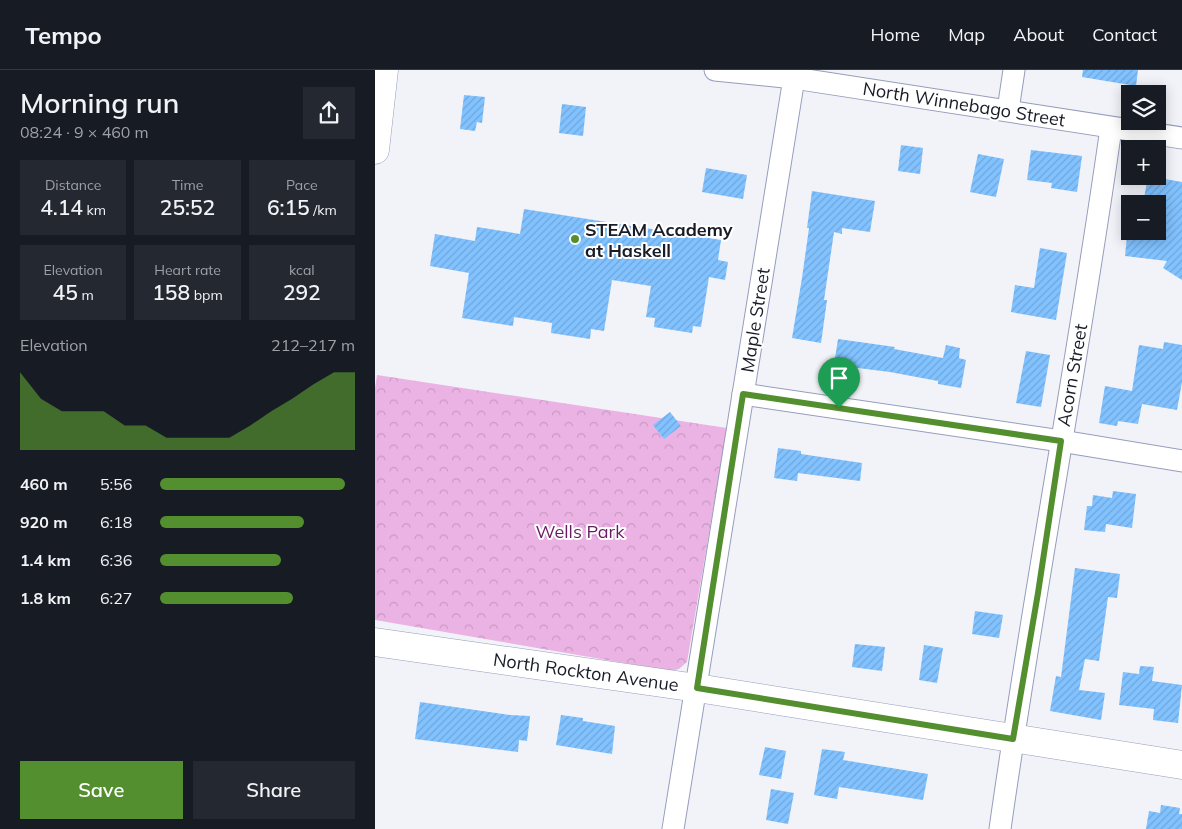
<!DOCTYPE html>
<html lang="en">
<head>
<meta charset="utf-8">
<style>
	:root { --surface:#171b24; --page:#242831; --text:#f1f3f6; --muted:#9ea1a6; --line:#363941; --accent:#538f2f }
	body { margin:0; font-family:Mulish,sans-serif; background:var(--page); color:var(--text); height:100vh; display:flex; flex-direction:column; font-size:19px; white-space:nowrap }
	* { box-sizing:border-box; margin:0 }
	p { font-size:16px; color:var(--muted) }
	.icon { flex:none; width:28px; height:28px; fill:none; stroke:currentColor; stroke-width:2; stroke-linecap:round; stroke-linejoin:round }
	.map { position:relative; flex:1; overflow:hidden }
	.panel { display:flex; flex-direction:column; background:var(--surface); width:375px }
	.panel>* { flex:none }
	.fabs { position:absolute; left:746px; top:15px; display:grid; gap:10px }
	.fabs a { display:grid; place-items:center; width:45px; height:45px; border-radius:0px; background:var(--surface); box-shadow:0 2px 12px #0003; font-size:25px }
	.pin { position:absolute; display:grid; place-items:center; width:42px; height:42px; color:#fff; margin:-51px -21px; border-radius:50% 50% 50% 0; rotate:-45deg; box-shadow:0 0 5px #0007 }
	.pin .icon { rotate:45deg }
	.round { display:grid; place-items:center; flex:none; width:52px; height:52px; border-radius:0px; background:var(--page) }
	.head { display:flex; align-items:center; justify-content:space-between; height:85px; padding:0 20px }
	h1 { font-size:28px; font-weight:600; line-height:38px }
	.stats { display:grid; grid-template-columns:repeat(3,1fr); gap:8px; height:85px; padding:5px 20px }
	.stats div { display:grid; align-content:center; border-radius:0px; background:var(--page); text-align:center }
	.stats b { font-size:21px; font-weight:600 }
	.stats small { font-size:14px; font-weight:400 }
	.stats p { font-size:14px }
	.chart { height:140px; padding:10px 20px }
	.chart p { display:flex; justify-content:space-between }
	.chart svg { width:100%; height:90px; margin-top:5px; fill:var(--accent); opacity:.7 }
	.action { display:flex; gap:10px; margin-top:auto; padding:10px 20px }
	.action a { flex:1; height:58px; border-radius:0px; background:var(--accent); color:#fff; font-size:20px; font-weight:600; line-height:58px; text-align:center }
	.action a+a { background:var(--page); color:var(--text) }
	ul { padding:0 20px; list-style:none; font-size:16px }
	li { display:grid; grid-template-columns:80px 60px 1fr; align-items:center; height:38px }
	li i { height:12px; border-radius:6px; background:var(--accent) }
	header { display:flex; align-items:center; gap:30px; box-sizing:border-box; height:70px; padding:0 25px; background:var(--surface); border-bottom:1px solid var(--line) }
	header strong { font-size:24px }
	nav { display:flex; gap:28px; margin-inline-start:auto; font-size:18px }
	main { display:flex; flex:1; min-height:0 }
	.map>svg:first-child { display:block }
</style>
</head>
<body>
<header>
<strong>Tempo</strong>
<nav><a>Home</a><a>Map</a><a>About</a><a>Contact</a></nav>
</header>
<main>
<section class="panel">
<div class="head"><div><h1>Morning run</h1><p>08:24 · 9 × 460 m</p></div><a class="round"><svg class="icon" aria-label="share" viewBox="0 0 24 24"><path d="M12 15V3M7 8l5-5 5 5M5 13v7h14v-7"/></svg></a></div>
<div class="stats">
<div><p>Distance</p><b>4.14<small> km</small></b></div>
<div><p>Time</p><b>25:52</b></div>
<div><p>Pace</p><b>6:15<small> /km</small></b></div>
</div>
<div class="stats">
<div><p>Elevation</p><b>45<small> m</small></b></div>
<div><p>Heart rate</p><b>158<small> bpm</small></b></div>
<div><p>kcal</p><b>292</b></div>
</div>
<div class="chart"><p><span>Elevation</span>212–217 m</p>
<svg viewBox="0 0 160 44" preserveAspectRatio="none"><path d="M0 44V6L10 19L20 25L30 25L40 25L50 32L60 32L70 38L80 38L90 38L100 38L110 32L120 25L130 19L140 12L150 6L160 6V44z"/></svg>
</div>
<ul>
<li><b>460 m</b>5:56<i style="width:95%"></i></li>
<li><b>920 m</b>6:18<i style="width:74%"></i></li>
<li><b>1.4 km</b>6:36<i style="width:62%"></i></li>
<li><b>1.8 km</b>6:27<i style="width:68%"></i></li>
</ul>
<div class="action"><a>Save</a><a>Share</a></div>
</section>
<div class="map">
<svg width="807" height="759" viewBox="0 0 807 759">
	<defs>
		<pattern id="forest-crowns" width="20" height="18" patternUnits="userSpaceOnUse" patternTransform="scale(1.25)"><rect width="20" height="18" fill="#ebb3e3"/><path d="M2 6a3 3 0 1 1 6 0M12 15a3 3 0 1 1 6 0" fill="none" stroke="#c999c3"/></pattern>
		<pattern id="building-hatch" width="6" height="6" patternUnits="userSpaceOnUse" patternTransform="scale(1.25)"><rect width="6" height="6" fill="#81c2ff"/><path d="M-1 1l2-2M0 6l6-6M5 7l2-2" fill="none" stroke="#6fa6db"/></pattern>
	</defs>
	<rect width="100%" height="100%" fill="#f1f3f9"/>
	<!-- forest -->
	<polygon fill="url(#forest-crowns)" points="2,305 352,358 312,592 304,599 296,601 0,550 0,318"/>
	<!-- building -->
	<g fill="url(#building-hatch)">
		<polygon points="708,0 763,0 761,16 707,7"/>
		<polygon points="89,25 110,27 107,53 102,52 100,61 85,59"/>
		<polygon points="187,34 211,37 208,66 184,63"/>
		<polygon points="526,75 548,78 545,104 523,101"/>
		<polygon points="656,80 707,86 702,122 676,118 677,113 652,110"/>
		<polygon points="603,84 629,89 621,127 595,122"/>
		<polygon points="331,98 372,105 368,129 327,122"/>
		<polygon points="773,106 807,112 807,210 788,198 792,191 750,186 752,166 773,168 773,162 782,163 782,134 768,134"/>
		<polygon points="437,121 500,131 495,162 467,158 467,164 459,162 449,230 452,230 446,273 417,268 427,208 434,158 432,158"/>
		<polygon points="149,139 346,170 343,190 353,192 350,210 334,207 326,257 318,256 317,263 279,257 280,248 271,247 276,216 237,210 229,261 216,259 215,269 176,263 177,253 139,247 138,256 87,248 94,203 55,196 60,164 100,171 102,157 145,164"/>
		<polygon points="665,178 692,183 681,250 636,242 640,215 659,218"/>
		<polygon points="463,269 520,277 519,279 568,288 571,275 585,278 584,288 591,290 586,318 563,314 563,311 515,302 459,295"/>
		<polygon points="789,272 807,275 807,312 802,340 767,334 763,354 743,351 742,356 724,353 730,316 757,321 764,275 788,279"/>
		<polygon points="651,281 675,285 666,337 641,333"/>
		<polygon points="295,342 306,356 289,369 278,355"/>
		<polygon points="403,378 426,381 426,384 487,393 485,411 423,403 422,411 399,408"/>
		<polygon points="738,421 761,424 757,458 731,454 730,462 709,460 712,436 717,436 718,425 737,428"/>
		<polygon points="700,498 745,504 742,528 733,527 724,591 710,589 704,620 730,623 726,650 675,641 681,606 686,607"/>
		<polygon points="600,541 628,545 624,568 597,564"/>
		<polygon points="480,574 510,577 507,601 477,597"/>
		<polygon points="549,575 568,578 562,613 544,610"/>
		<polygon points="765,596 779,597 777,611 807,615 803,653 778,650 779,639 744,635 748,602 764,604"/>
		<polygon points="45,632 135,645 155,646 152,671 144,670 143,682 40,669"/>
		<polygon points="186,645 208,648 208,651 240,656 237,684 181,675"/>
		<polygon points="390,677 411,681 406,709 384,705"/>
		<polygon points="447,679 470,682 468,690 553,704 548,730 464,717 462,729 439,725"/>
		<polygon points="396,719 419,723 413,754 391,750"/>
		<polygon points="786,735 805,738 804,744 807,744 807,759 771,759 774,741 785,743"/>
	</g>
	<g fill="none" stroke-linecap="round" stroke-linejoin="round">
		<!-- minor casing -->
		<g stroke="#969dbc" stroke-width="23">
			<g id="minor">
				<polyline points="340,0 419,8 807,68"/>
				<polyline points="633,40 639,0"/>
				<polyline points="368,324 686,371 807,391"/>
				<polyline points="298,759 419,8"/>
				<path d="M625,759C658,525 703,292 736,58"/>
			</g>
		</g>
		<!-- secondary casing -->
		<g stroke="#969dbc" stroke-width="29">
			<g id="secondary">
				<polyline points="0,80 9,0"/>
				<polyline points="0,572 322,618 807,695"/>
			</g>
		</g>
		<!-- minor -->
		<use href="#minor" stroke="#fff" stroke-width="21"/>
		<!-- secondary -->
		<use href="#secondary" stroke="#fff" stroke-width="28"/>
	</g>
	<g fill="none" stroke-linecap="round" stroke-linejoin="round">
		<!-- route casing -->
		<g stroke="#fff" stroke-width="10">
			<polygon id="route" points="368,324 686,371 663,523 638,669 322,618"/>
		</g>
		<!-- route -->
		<use href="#route" stroke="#538f2f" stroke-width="6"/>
	</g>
	<!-- markers -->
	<circle fill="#538f2f" stroke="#fff" stroke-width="2" cx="200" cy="169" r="5"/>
	<g text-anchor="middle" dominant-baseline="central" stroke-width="4" stroke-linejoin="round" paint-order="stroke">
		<!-- street labels -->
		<g font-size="18" fill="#191c27" stroke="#fff">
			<text transform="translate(589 34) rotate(9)">North Winnebago Street</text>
			<text transform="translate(380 250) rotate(-81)">Maple Street</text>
			<text transform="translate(697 305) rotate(-80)">Acorn Street</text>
			<text transform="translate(211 602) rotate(8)">North Rockton Avenue</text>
		</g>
		<!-- poi labels -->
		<g font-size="18" font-weight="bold" fill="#191c27" stroke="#fff" text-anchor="start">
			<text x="210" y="159">STEAM Academy<tspan x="210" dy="21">at Haskell</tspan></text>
		</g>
		<!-- park labels -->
		<g font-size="18" fill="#681a62" stroke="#fff">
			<text x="205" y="461">Wells Park</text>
		</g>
	</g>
</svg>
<div class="fabs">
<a><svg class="icon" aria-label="layers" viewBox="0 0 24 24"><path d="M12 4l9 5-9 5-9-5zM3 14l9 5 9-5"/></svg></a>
<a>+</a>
<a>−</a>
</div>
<div class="pin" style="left:464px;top:338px;background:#1e9e55"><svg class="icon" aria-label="arrive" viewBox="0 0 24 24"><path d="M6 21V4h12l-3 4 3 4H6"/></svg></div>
</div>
</main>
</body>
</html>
